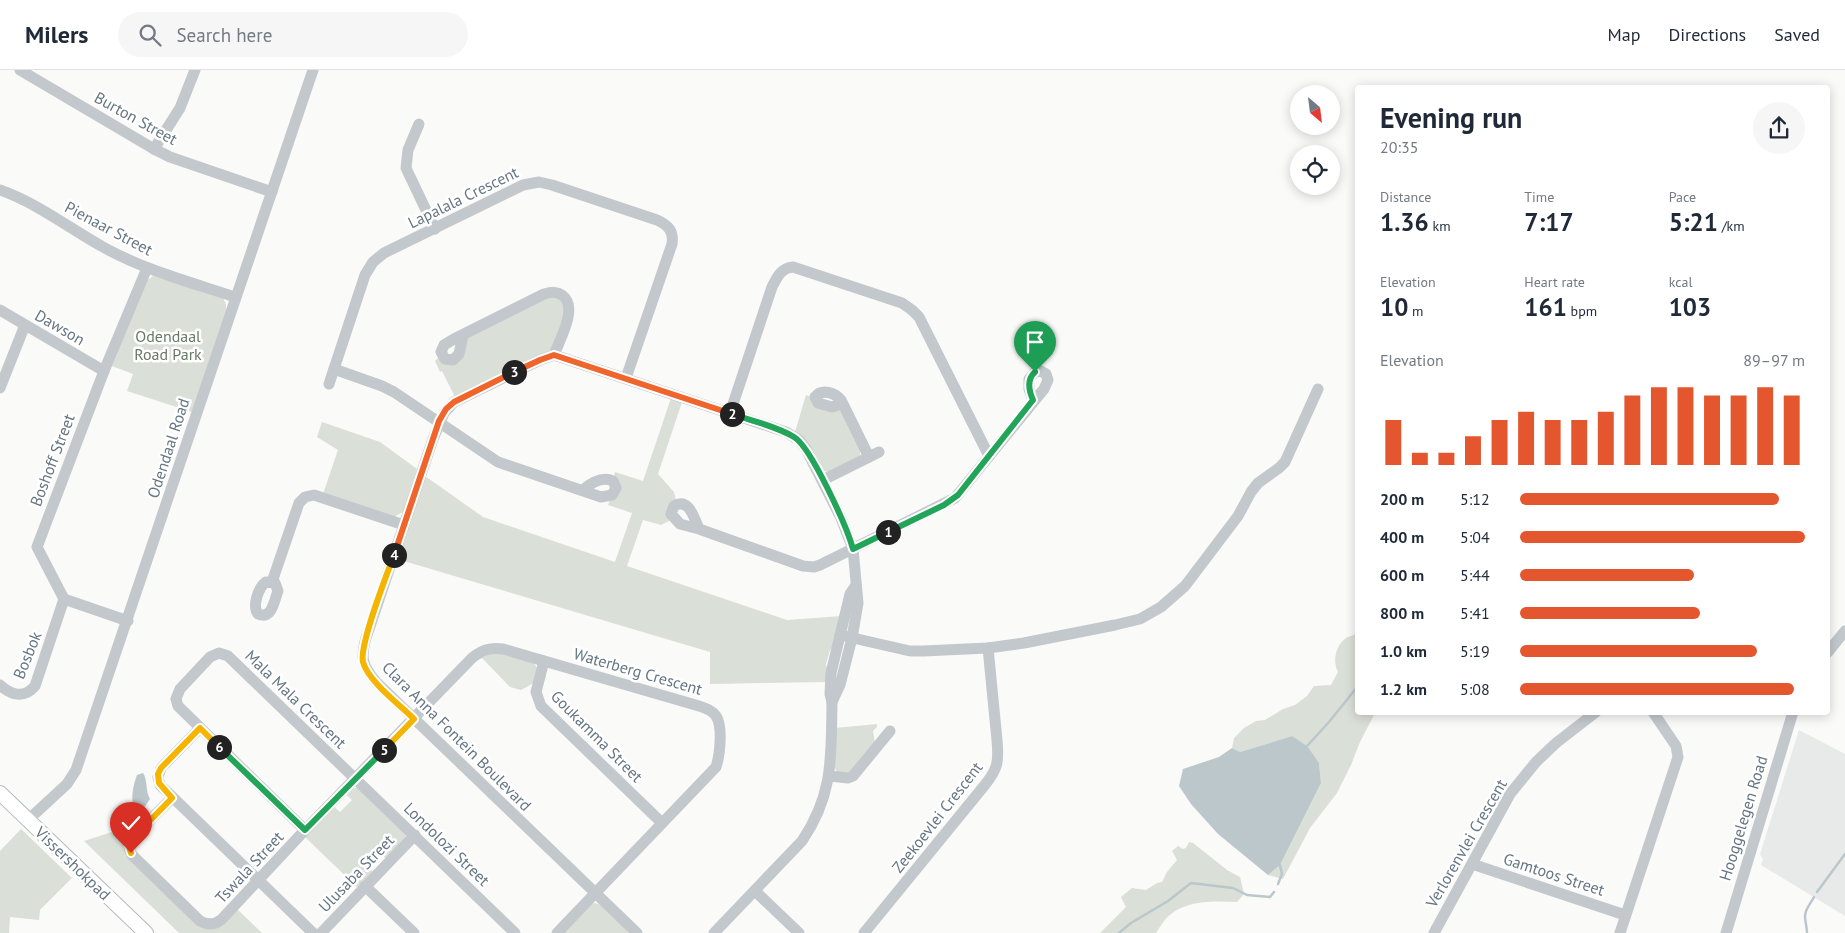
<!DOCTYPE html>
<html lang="en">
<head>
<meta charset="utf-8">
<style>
	:root { --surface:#fff; --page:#f6f6f7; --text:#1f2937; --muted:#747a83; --line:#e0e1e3; --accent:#e4572e }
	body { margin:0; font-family:"PT Sans",sans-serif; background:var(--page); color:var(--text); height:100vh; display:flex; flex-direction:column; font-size:19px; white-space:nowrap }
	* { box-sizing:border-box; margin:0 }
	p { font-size:16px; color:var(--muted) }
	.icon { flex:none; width:28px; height:28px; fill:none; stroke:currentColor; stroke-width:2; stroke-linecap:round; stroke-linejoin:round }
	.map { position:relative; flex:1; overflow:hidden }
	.sheet { position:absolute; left:1355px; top:15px; width:475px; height:630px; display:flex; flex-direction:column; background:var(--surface); border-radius:5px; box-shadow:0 2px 12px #0003 }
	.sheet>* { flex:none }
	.needle { width:32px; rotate:152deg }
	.buttons { position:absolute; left:1290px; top:15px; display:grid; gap:10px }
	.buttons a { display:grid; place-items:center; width:50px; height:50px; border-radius:50%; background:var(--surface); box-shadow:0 2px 12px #0003; font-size:25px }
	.pin { position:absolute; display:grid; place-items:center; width:42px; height:42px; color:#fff; margin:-51px -21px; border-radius:50% 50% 50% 0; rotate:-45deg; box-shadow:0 0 5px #0007 }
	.pin .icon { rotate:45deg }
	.km { position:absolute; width:25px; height:25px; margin:-12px; border-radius:50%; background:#222; color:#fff; font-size:14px; line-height:25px; text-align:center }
	.round { display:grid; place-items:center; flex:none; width:52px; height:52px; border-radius:26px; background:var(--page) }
	.headline { display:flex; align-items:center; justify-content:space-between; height:85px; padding:0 25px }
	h1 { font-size:28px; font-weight:700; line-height:38px }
	.stats { display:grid; grid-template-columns:repeat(3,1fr); gap:8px; height:85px; padding:5px 25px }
	.stats div { display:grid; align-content:center }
	.stats b { font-size:25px; font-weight:700 }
	.stats small { font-size:14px; font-weight:400 }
	.stats p { font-size:14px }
	.chart { height:140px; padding:10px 25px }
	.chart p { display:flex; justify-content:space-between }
	.chart svg { width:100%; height:90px; margin-top:5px; stroke:var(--accent); stroke-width:6 }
	ul { padding:0 25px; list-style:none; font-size:16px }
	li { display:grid; grid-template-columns:80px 60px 1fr; align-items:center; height:38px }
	li i { height:12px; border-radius:6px; background:var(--accent) }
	header { display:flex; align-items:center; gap:30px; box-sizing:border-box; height:70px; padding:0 25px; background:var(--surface); border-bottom:1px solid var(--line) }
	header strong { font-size:24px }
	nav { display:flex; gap:28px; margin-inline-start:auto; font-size:18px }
	.search { width:350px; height:45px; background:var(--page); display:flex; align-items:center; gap:12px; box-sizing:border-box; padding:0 18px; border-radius:28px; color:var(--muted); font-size:19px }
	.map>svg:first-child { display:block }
</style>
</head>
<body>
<header>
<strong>Milers</strong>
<div class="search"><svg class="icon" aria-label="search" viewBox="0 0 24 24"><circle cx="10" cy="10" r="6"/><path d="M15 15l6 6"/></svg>Search here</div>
<nav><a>Map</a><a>Directions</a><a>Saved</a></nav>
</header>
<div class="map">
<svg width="1845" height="863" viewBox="0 0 1845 863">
	<rect width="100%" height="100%" fill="#fafaf8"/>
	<!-- built -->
	<polygon fill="#e8e9e9" points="1799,660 1845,684 1845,846 1761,795 1763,789 1760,784"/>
	<!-- green -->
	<g fill="#dadfd7">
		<polygon points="153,206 223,228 226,234 226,240 192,342 127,321 133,304 112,296 146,211"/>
		<polygon points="548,226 557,226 566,240 551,280 455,327 442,301 440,302 435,291 439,287 447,293 468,267"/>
		<polygon points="806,325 840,340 861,381 859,387 829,402 823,401 795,362"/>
		<path d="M671,328L682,332L658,404L674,422L676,430L668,448L669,451L661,455L643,450L627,496L787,550L842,546L835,575L830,580L826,594L828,602L827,612L710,614V582L397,489L425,406L483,447L615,492L632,443L608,435C613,425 611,413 615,402L643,411Z"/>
		<polygon points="322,352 380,372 417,399 403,442 392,448 323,424 338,380 317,367"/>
		<path d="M1357,564L1358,642L1375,643L1360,672L1351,695L1337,723L1310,758L1283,809L1268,805L1280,795L1321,713L1319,693L1292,666L1240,682L1232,678L1234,668L1244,658L1256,651L1265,650L1283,639L1295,635L1307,626L1314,616L1331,615L1338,602C1332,591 1336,575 1346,568C1349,566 1354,565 1357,564Z"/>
		<polygon points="491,581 534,593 537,598 534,613 521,620 510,617 480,586"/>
		<polygon points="877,654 877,657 873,661 875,673 849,703 837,702 835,698 835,658"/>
		<polygon points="353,718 358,718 406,764 405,770 387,790 381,784 368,797 374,803 359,819 305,767 334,737 340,742 352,730 346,724"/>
		<polygon points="124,756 133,763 127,771 202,856 236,838 262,863 179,863 84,771 112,762"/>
		<polygon points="21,759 72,808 40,840 39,850 10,847 9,863 0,863 0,781"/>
		<path d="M1189,772L1193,773L1227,800L1240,807L1244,824L1237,832C1216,831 1188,830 1171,844C1165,848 1160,857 1156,863H1100L1126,837L1121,827L1132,818L1146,820L1157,813L1162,812L1167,802L1177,790L1172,781L1178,776L1183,779L1186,778Z"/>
		<polygon points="595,833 601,835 630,863 562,863 591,834"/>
	</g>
	<!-- water -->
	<g fill="#bbc7cb">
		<polygon points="1292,666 1307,676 1319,693 1321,713 1280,795 1268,805 1218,764 1191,734 1179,716 1183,699 1219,687 1232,678 1240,682"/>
		<path d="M143,703C148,710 145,721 150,729L144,738L137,742C129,732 133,716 137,705Z"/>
	</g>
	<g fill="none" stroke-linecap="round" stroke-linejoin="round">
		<!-- stream -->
		<g stroke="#bbc7cb" stroke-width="2.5">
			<polyline points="1307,676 1329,652 1358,616"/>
			<polyline points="1278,814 1282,804 1280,795"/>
			<polyline points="1817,822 1845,784"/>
			<polyline points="1119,863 1131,853 1168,831 1191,813 1233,818 1247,825 1270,827 1274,822"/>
			<path d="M1807,863C1807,857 1805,852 1805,846C1805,839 1811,833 1814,827"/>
		</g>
		<!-- major casing -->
		<g stroke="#b5babe" stroke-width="16">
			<polyline id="major" points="0,723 146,863"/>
		</g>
		<!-- minor -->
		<g stroke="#c3c8cc" stroke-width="11">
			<polyline points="20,0 154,79 170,87 272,122"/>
			<polyline points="419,54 408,80 406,98 435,159"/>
			<polyline points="154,79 180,38 195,0"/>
			<path d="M0,120C37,133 69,158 103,177C144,200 190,212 235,227"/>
			<polyline points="0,240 104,301"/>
			<path d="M463,265L459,284L453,290L445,289L441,282L444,275L454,269L544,224C551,222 557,221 563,226C578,238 560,269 554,285"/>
			<path d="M334,299L382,316L394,322L498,392L601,427L612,425L616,418L613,411C602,406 591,413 583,420"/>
			<path d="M329,314L365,205L373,192L384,183L523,115L539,112L552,115L657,150C668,155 674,161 672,174L626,308"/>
			<polyline points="0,318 25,255"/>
			<path d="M842,334L832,337L818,333L815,327C822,318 835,323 841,330L869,387"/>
			<path d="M730,343L772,217C777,207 781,198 793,197L902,233L912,240L919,247L989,386"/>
			<polyline points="823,410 879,382"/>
			<path d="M699,459C694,448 689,427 674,436L671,444L680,454L699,459L803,496L814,497L820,495L955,428L1044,319L1048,310L1046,304L1041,301L1035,302L1029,309V319L1033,330"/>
			<path d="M266,512L275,513L278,521C274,531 272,550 258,544C252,536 258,518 266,512Z"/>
			<polyline points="272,512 299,433 305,427 314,425 404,455"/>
			<polyline points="128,551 64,529 37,477 104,301 147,198"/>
			<polyline points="840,565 910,581 923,581 988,578 1024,573 1115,555 1140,549 1161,537 1185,516 1238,446 1251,422 1258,413 1279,398 1285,392 1318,319"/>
			<polyline points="1828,582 1845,561"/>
			<polyline points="544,591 536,622 541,636 662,753"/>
			<path d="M0,615C11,625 24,629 35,616L64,529"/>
			<polyline points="200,658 161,698 158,707 160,715 313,863"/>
			<polyline points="830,706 848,708 853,706 890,661"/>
			<path d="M172,728L133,767C129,773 128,779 132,785L200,851C207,855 214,855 221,850L305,760L472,588C482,580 490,577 503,579L699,636C705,638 712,640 716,646C723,656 720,685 716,697L557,863"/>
			<polyline points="28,750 67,714 76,700 313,0"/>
			<polyline points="305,760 178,636 176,629 180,619 210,587 219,583 228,586 515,863"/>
			<polyline points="1472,794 1625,845"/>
			<polyline points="365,816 414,863"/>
			<polyline points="755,821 799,863"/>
			<polyline points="321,863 415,765"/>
			<path d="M637,863L376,612C363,596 360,589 366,568L433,369L444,343L454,332L540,290L554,285L786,362L799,370L806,379L841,448L853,479L858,533L852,568L840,615L832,632"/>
			<path d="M714,863L802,771C834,724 831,686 832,632L830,624L831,603L850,524L856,515"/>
			<path d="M864,863L984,716C998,699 999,692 997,670L988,578"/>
			<polyline points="1434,863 1510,724 1536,692 1556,673 1596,642"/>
			<polyline points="1620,863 1678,687 1676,676 1653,642"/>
			<polyline points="1726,863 1793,642"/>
		</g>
		<!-- major -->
		<use href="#major" stroke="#fff" stroke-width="14"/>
	</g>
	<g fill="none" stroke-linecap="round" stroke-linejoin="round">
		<!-- split-1 casing -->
		<g stroke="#fff" stroke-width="10">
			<path id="split-1" d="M888,462L944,435L958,425L1033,330C1029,321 1026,310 1035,302"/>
		</g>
		<!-- split-2 casing -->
		<g stroke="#fff" stroke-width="10">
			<path id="split-2" d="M732,344C752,351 776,356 794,367C811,377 847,457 853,479L888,462"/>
		</g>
		<!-- split-3 casing -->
		<g stroke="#fff" stroke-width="10">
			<polyline id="split-3" points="514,302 540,290 554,285 732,344"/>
		</g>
		<!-- split-4 casing -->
		<g stroke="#fff" stroke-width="10">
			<polyline id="split-4" points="394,485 439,351 446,339 454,332 514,302"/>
		</g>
		<!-- split-5 casing -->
		<g stroke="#fff" stroke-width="10">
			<path id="split-5" d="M384,680L414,649C400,635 368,611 363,592C359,575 387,504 394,485"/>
		</g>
		<!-- split-6 casing -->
		<g stroke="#fff" stroke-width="10">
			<polyline id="split-6" points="219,677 305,760 384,680"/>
		</g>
		<!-- split-7 casing -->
		<g stroke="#fff" stroke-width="10">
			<polyline id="split-7" points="131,783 129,776 131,770 172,728 159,713 158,704 161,698 200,658 219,677"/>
		</g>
		<!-- split-1 -->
		<use href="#split-1" stroke="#22a559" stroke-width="6"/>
		<!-- split-2 -->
		<use href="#split-2" stroke="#22a559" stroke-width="6"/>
		<!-- split-3 -->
		<use href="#split-3" stroke="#f0652b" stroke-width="6"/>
		<!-- split-4 -->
		<use href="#split-4" stroke="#f0652b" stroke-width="6"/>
		<!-- split-5 -->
		<use href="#split-5" stroke="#f5b400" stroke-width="6"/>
		<!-- split-6 -->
		<use href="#split-6" stroke="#22a559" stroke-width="6"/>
		<!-- split-7 -->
		<use href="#split-7" stroke="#f5b400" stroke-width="6"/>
	</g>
	<g text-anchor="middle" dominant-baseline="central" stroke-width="5" stroke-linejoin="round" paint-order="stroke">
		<!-- street labels -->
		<g font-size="16" fill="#657683" stroke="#fff">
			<text transform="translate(136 48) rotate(29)">Burton Street</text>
			<text transform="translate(463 127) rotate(-26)">Lapalala Crescent</text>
			<text transform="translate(109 158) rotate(28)">Pienaar Street</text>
			<text transform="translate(60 257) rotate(30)">Dawson</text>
			<text transform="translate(168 378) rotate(-72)">Odendaal Road</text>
			<text transform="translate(52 390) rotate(-69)">Boshoff Street</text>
			<text transform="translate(27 585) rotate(-68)">Bosbok</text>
			<text transform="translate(638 601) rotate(16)">Waterberg Crescent</text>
			<text transform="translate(296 629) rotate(44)">Mala Mala Crescent</text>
			<text transform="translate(457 666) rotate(45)">Clara Anna Fontein Boulevard</text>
			<text transform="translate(597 666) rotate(45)">Goukamma Street</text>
			<text transform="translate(937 747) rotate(-52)">Zeekoevlei Crescent</text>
			<text transform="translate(1743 748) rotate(-73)">Hooggelegen Road</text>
			<text transform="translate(1466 773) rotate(-60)">Verlorenvlei Crescent</text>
			<text transform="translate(447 774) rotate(44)">Londolozi Street</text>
			<text transform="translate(73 793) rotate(44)">Vissershokpad</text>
			<text transform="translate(249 797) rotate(-47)">Tswala Street</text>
			<text transform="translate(356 803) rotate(-46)">Ulusaba Street</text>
			<text transform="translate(1554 804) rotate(18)">Gamtoos Street</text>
		</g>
		<!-- park labels -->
		<g font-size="16" fill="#687a64" stroke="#fff">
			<text x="168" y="266">Odendaal<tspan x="168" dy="18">Road Park</tspan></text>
		</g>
	</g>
</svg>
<div class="buttons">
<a><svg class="needle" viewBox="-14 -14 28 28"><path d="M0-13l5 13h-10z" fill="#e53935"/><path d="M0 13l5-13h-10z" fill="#747a83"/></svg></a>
<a><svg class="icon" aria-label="locate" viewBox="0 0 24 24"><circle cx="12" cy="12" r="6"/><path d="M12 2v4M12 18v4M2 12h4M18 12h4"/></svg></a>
</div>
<div class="pin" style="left:1035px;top:302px;background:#1e9e55"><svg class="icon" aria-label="arrive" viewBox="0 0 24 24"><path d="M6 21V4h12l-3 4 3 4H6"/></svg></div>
<div class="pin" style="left:131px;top:783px;background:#d93025"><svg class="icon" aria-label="check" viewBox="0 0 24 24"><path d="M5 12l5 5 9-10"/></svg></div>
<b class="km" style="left:888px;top:462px">1</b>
<b class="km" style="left:732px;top:344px">2</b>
<b class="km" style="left:514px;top:302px">3</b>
<b class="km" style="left:394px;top:485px">4</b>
<b class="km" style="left:384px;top:680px">5</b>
<b class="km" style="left:219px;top:677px">6</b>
<section class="sheet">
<div class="headline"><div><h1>Evening run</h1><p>20:35</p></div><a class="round"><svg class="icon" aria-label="share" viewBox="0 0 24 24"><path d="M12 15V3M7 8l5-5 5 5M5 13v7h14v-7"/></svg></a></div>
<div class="stats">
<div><p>Distance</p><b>1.36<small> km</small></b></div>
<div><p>Time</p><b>7:17</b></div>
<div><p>Pace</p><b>5:21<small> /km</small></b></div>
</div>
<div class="stats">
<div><p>Elevation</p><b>10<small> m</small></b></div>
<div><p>Heart rate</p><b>161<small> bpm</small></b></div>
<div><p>kcal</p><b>103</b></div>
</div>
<div class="chart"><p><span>Elevation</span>89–97 m</p>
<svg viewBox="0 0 160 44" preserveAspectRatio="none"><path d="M5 44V22M15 44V38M25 44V38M35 44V30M45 44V22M55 44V18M65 44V22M75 44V22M85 44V18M95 44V10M105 44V6M115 44V6M125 44V10M135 44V10M145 44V6M155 44V10"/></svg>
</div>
<ul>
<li><b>200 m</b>5:12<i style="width:91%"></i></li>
<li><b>400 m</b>5:04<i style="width:100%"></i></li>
<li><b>600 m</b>5:44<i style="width:61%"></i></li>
<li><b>800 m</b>5:41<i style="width:63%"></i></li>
<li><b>1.0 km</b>5:19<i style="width:83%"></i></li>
<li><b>1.2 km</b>5:08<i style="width:96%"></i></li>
</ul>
</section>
</div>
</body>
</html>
